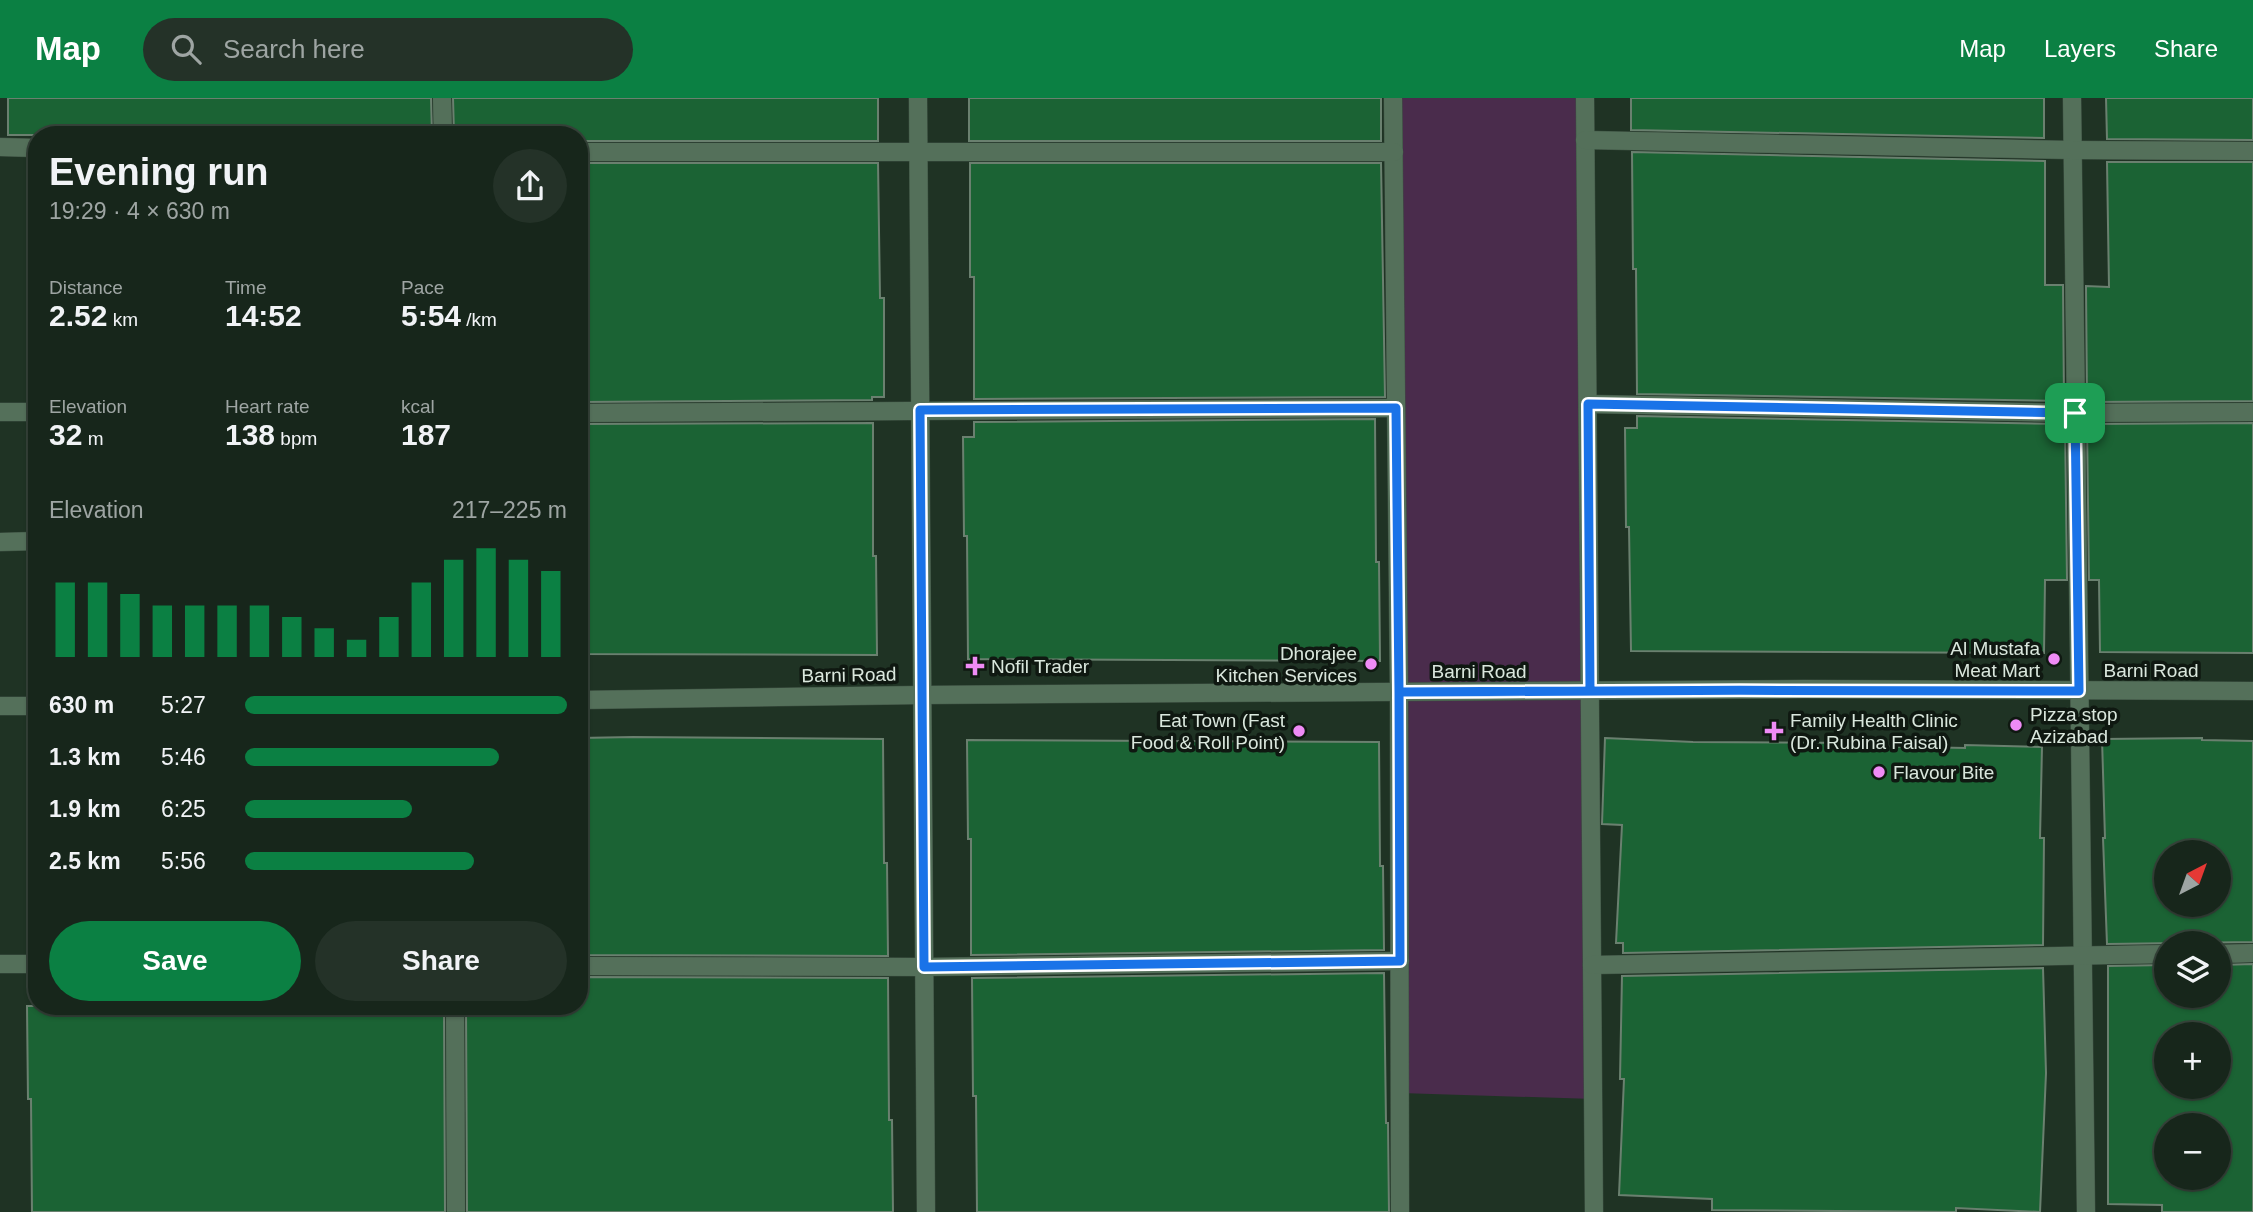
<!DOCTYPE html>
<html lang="en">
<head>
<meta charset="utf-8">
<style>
	:root { --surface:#17261b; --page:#243228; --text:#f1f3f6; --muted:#9ea5a3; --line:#36433a; --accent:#0b8043 }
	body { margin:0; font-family:Arial,sans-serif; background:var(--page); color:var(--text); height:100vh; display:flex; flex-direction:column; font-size:26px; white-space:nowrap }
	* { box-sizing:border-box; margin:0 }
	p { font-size:23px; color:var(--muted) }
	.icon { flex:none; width:38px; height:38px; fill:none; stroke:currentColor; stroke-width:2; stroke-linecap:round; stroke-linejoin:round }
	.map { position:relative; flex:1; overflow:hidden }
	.panel { position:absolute; left:28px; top:28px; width:560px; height:889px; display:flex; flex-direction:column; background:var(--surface); border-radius:28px; box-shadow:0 2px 5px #0004,0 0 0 2px var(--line) }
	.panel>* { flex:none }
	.needle { width:46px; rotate:41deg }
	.fabs { position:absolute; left:2154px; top:742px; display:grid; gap:14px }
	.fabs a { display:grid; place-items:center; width:77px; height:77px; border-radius:50%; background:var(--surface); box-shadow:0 2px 5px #0004,0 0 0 2px var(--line); font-size:35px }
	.pin { position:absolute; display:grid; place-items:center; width:60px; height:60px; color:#fff; margin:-30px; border-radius:14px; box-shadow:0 4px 10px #0006 }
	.round { display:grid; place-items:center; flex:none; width:74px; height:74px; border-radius:37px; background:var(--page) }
	.head { display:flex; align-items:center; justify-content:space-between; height:119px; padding:0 21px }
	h1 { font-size:38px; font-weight:600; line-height:52px }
	.stats { display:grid; grid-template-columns:repeat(3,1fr); gap:10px; height:119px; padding:7px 21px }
	.stats div { display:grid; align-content:center }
	.stats b { font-size:30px; font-weight:600 }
	.stats small { font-size:19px; font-weight:400 }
	.stats p { font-size:19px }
	.chart { height:196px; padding:14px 21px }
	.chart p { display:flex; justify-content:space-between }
	.chart svg { width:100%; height:126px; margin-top:7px; stroke:var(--accent); stroke-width:6 }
	.primary-button { display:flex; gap:14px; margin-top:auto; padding:14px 21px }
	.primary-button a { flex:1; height:80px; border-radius:42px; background:var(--accent); color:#fff; font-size:28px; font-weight:600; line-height:80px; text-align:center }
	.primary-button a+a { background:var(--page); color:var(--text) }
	ul { padding:0 21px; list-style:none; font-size:23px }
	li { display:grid; grid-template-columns:112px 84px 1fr; align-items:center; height:52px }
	li i { height:18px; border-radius:9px; background:var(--accent) }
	header { display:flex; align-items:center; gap:42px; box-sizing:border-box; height:98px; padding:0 35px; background:var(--accent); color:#fff }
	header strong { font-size:33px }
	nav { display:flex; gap:38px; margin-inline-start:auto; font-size:24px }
	.search { width:490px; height:63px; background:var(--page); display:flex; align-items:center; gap:18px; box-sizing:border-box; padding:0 24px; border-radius:38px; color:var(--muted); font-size:26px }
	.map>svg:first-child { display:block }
</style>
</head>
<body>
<header>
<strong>Map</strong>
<div class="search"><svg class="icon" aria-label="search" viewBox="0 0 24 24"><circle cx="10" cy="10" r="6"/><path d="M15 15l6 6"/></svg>Search here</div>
<nav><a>Map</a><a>Layers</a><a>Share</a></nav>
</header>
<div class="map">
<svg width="2253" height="1114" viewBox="0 0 2253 1114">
	<rect width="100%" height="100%" fill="#1f3324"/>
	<!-- green -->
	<polygon fill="#4a2c4c" points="1390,0 1585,0 1594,1001 1400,995"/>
	<!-- building -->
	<g fill="#1b6334" stroke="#6a806f" stroke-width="2" fill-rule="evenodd">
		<polygon points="8,0 431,0 432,37 8,37"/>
		<polygon points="453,0 878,0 878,43 579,43 579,37 454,37"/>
		<rect x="969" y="0" width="412" height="43"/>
		<polygon points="1631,0 2044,0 2044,40 1631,32"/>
		<polygon points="2106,0 2253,0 2253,42 2107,41"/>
		<polygon points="1632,54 2045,63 2045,187 2063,187 2064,303 1637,296 1636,171 1633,171"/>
		<polygon points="2107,64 2253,64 2253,303 2087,304 2086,188 2109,189"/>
		<polygon points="579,65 878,65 880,200 884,200 884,299 872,299 872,302 579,304"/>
		<polygon points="970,65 1381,65 1385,299 974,301 974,179 970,179"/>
		<polygon points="1637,318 2065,326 2067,482 2045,482 2044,555 1631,553 1629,429 1626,429 1625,330 1637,330"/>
		<polygon points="1375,321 1376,464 1379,464 1380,563 968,561 967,438 964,438 963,339 974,339 974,324"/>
		<polygon points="873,325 873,458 876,458 877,557 579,556 579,326"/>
		<polygon points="2253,325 2253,555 2100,554 2099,482 2089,482 2087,326"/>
		<polygon points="633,639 883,641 884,765 887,765 888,858 579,857 579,640"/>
		<polygon points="1605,640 1693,644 1866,645 1866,648 1965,650 1965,647 2042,649 2040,740 2044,740 2043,847 1623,855 1623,845 1616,845 1622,727 1602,726"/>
		<path d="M2202,640V642L2253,643V844L2107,846L2103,740H2105L2102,641ZM2166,754H2219V807H2166Z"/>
		<polygon points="967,642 1379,644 1380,768 1383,768 1384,852 971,857 971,741 968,741"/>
		<path d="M2253,866V1114H2162V1107L2108,1106V868L2166,867V898H2219V867ZM2166,936H2219V989H2166ZM2166,1027H2219V1080H2166Z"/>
		<polygon points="2043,870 2046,975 2040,1114 1956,1110 1956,1114 1712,1112 1712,1101 1619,1097 1624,981 1620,981 1622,878"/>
		<polygon points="1384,875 1386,1025 1388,1025 1389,1114 977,1114 976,998 973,998 972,880"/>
		<polygon points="579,879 888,880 889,1022 892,1022 893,1114 467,1114 466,908 579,908"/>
		<polygon points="27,908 444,908 445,1114 32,1114 31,1001 28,1001"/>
	</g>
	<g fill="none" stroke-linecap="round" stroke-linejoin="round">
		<!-- minor casing -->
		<g stroke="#3d5042" stroke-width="19">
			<g id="minor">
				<polyline points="442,0 443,37"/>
				<polyline points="918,0 926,1114"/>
				<polyline points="1393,0 1399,594 1400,1114"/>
				<polyline points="1585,0 1594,1114"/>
				<polyline points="2072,0 2086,1114"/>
				<polyline points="1585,42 2072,52 2253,53"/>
				<polyline points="0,49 37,50"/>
				<polyline points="579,54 1394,54"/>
				<polyline points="1588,306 2075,315 2253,314"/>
				<polyline points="0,314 37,314"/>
				<polyline points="579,315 1396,310"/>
				<polyline points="0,444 37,443"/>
				<polyline points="2219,856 2253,855"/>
				<polyline points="0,866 37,866"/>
				<polyline points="1592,867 2166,856"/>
				<polyline points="579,868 924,869 1400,863"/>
				<polyline points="455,908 456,1114"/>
			</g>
		</g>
		<!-- tertiary casing -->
		<g stroke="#3d5042" stroke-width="19">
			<g id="tertiary">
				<polyline points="579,602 921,597 1804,591 2253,593"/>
				<polyline points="0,608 37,608"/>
			</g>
		</g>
		<!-- minor -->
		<use href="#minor" stroke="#54705a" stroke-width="18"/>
		<!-- tertiary -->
		<use href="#tertiary" stroke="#54705a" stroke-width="18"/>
	</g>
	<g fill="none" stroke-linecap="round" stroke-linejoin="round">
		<!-- route casing -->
		<g stroke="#fff" stroke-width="14">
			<path id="route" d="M2075,315L2079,593C1852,592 1626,592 1399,594L1396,310L920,312L924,869L1400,863L1399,594L1590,593L1588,306L2075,315"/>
		</g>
		<!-- route -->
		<use href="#route" stroke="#1a73e8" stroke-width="9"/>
	</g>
	<!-- markers -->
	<g fill="#ef8bf6" stroke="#0f1811" stroke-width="2.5">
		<circle cx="2054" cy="561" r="7"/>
		<circle cx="1371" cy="566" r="7"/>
		<path d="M971.5 557.5h7v7h7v7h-7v7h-7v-7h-7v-7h7z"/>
		<circle cx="2016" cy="627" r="7"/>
		<circle cx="1299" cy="633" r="7"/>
		<path d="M1770.5 622.5h7v7h7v7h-7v7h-7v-7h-7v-7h7z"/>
		<circle cx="1879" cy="674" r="7"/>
	</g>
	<g text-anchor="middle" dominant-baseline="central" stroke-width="7" stroke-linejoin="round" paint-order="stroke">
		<!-- poi labels -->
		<g font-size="19" fill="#dae7dd" stroke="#0f1811" text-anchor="start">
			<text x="2040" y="550" text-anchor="end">Al Mustafa<tspan x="2040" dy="22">Meat Mart</tspan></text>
			<text x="1357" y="555" text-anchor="end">Dhorajee<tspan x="1357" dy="22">Kitchen Services</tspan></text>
			<text x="991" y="568">Nofil Trader</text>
			<text x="2030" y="616">Pizza stop<tspan x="2030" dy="22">Azizabad</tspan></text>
			<text x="1285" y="622" text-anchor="end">Eat Town (Fast<tspan x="1285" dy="22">Food &amp; Roll Point)</tspan></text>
			<text x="1790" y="622">Family Health Clinic<tspan x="1790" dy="22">(Dr. Rubina Faisal)</tspan></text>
			<text x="1893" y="674">Flavour Bite</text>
		</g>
		<!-- street labels -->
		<g font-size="19" fill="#dae7dd" stroke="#0f1811">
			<text x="2151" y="572">Barni Road</text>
			<text x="1479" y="573">Barni Road</text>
			<text transform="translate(849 577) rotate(-1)">Barni Road</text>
		</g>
	</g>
</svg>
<div class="fabs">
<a><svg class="needle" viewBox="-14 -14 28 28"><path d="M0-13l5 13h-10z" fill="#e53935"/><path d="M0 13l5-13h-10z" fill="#9ea5a3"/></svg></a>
<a><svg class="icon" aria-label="layers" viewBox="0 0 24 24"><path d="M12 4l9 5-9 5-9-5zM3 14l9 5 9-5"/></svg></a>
<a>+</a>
<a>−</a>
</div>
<div class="pin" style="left:2075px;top:315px;background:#1e9e55"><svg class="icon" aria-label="arrive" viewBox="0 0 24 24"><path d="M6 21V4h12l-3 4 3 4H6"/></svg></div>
<section class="panel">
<div class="head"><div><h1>Evening run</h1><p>19:29 · 4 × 630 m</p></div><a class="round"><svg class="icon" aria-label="share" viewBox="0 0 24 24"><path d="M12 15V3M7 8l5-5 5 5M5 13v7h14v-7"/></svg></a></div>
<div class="stats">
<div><p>Distance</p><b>2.52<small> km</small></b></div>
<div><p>Time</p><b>14:52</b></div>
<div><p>Pace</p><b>5:54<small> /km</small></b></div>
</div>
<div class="stats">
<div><p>Elevation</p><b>32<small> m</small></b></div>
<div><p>Heart rate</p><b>138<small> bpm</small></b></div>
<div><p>kcal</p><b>187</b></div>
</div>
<div class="chart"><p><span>Elevation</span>217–225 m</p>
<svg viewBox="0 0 160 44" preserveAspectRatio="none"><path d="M5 44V18M15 44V18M25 44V22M35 44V26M45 44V26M55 44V26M65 44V26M75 44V30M85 44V34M95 44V38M105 44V30M115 44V18M125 44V10M135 44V6M145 44V10M155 44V14"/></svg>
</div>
<ul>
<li><b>630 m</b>5:27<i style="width:100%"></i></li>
<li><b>1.3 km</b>5:46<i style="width:79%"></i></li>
<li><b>1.9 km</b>6:25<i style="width:52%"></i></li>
<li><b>2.5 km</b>5:56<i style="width:71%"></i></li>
</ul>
<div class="primary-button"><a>Save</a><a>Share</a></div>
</section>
</div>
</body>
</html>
